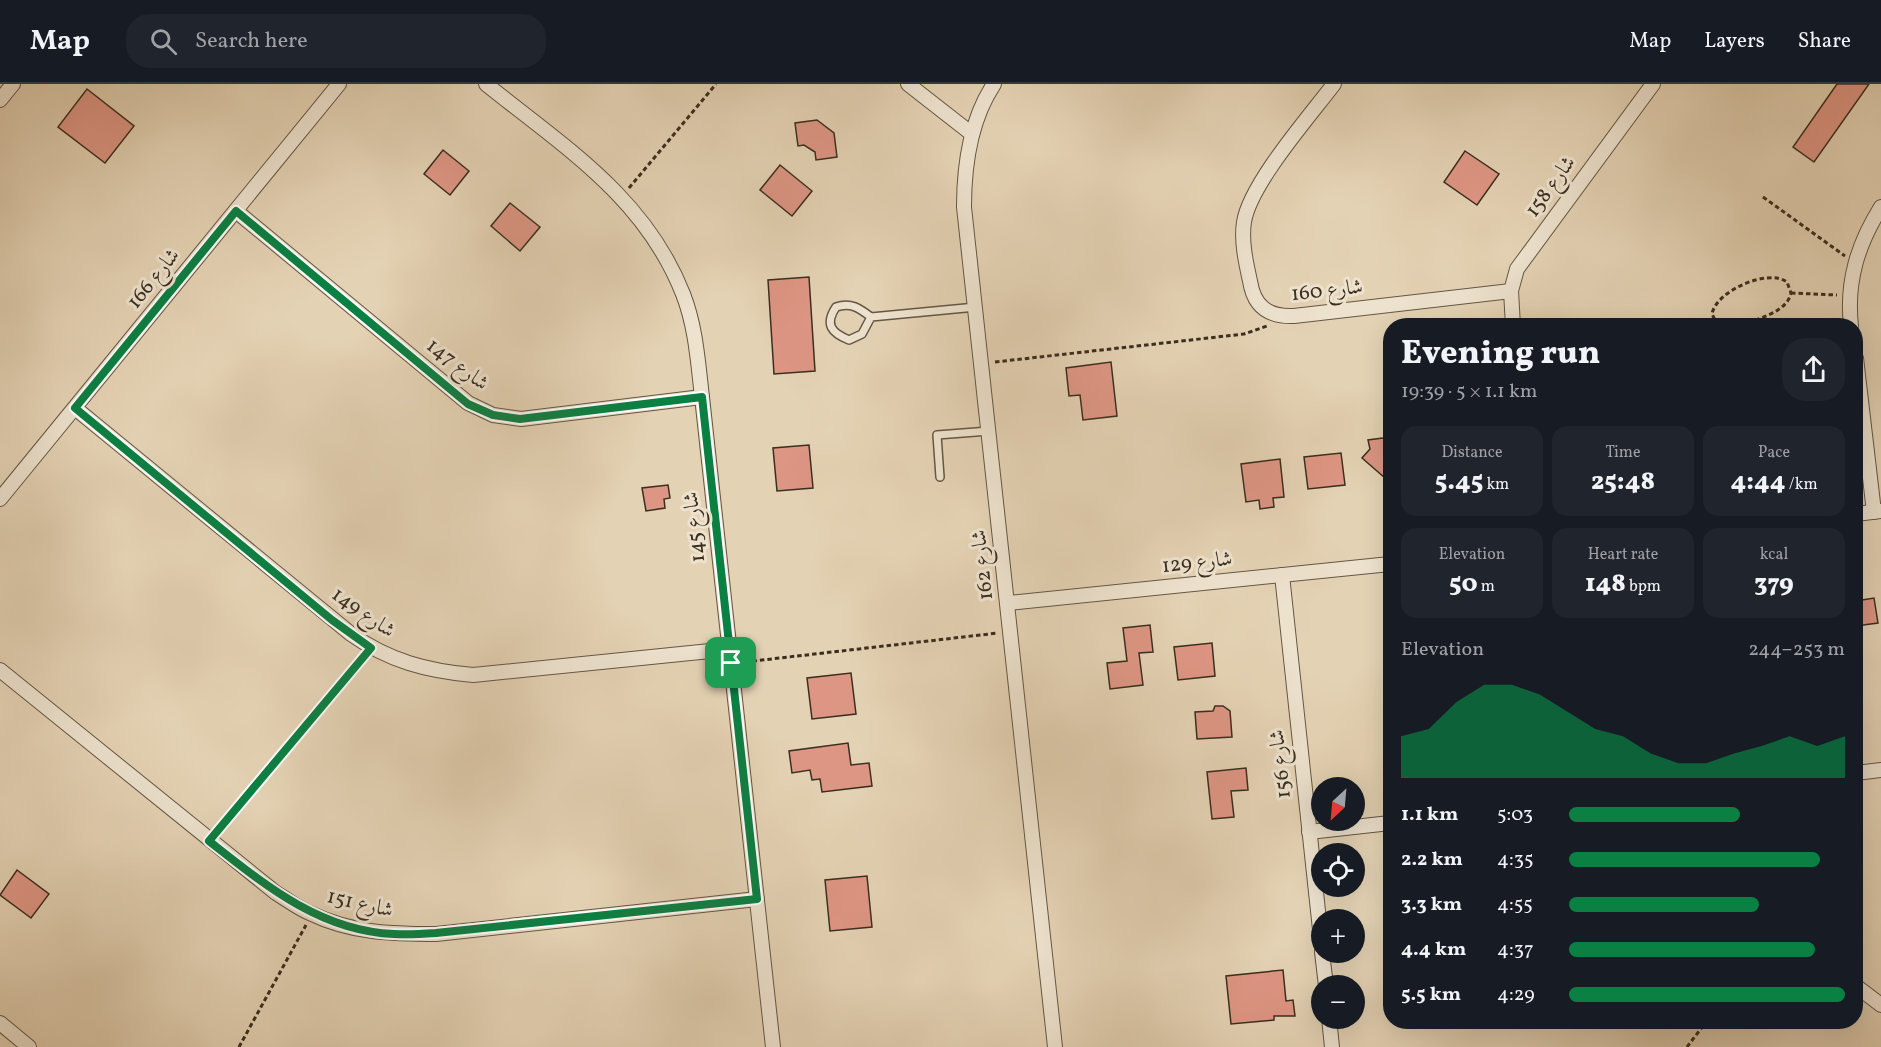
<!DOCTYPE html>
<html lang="en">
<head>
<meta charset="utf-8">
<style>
	:root { --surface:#171b24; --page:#20242c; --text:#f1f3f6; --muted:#9ea1a6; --line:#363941; --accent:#0b8043 }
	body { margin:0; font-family:Vollkorn,Amiri,serif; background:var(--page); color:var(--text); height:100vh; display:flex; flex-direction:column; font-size:22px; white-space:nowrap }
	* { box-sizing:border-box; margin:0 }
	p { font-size:20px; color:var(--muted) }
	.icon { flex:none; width:33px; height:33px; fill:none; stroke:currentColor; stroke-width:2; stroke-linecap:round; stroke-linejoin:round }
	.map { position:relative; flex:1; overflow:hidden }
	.details { position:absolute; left:1383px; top:234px; width:480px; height:711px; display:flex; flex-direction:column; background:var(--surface); border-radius:24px; box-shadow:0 6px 24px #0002 }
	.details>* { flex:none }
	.needle { width:39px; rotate:206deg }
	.controls { position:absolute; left:1311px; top:693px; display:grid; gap:12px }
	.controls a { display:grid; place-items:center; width:54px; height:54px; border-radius:50%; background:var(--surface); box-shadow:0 6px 24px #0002; font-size:30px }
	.pin { position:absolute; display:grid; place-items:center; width:51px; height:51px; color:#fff; margin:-26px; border-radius:12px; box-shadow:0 3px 9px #0006 }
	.round { display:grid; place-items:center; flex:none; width:63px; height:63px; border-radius:24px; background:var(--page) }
	.head { display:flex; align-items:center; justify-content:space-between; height:102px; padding:0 18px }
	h1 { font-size:33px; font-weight:800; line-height:45px }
	.metrics { display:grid; grid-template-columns:repeat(3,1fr); gap:9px; height:102px; padding:6px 18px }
	.metrics div { display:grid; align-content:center; border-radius:15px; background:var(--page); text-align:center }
	.metrics b { font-size:26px; font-weight:800 }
	.metrics small { font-size:16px; font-weight:400 }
	.metrics p { font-size:16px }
	.chart { height:168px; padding:12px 18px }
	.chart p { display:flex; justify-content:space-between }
	.chart svg { width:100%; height:108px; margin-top:6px; fill:var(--accent); opacity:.7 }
	ul { padding:0 18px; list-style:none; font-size:20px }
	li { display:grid; grid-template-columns:96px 72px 1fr; align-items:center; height:45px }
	li i { height:15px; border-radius:8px; background:var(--accent) }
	header { display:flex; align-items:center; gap:36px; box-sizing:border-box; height:84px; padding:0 30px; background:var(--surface); border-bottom:2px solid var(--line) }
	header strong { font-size:28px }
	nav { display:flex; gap:33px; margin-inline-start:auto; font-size:21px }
	.search { width:420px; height:54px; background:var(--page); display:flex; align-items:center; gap:15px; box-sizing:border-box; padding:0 21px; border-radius:24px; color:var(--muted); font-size:22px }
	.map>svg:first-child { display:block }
</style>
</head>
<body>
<header>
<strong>Map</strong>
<div class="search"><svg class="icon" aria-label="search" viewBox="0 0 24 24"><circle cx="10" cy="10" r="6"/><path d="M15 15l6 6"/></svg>Search here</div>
<nav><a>Map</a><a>Layers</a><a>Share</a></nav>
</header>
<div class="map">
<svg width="1881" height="963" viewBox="0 0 1881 963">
	<rect width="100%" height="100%" fill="#e4d2b4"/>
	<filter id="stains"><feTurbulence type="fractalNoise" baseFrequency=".00333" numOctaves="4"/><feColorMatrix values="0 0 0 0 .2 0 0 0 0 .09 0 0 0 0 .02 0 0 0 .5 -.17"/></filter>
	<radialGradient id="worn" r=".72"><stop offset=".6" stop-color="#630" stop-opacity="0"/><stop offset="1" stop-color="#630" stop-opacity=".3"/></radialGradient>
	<!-- building -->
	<g fill="#de9684" stroke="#3a2e1f" stroke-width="1.5">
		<polygon points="1837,0 1869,0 1814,78 1793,63"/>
		<polygon points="87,5 134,42 105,79 58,43"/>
		<polygon points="817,36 834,49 837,73 816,76 815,68 804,61 798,62 795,39"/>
		<polygon points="443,66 469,87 450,111 424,90"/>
		<polygon points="1465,67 1499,90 1477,121 1444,98"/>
		<polygon points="780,81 812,107 792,132 760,106"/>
		<polygon points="510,119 540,143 520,167 491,142"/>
		<polygon points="809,193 815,287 774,290 768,196"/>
		<polygon points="1111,278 1117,332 1083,336 1080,311 1069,312 1066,284"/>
		<polygon points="1390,353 1390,393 1385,394 1362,374 1370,365 1368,356"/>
		<polygon points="809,361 813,404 777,407 773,364"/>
		<polygon points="1341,369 1345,401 1308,405 1304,373"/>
		<polygon points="1280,375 1284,413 1273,414 1274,423 1260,425 1259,416 1246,418 1241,380"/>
		<polygon points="668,401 670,414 664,415 665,424 646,427 642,404"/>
		<polygon points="1874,514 1878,539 1856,542 1856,517"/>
		<polygon points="1150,541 1153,568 1139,569 1143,601 1110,605 1107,579 1127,577 1123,544"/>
		<polygon points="1212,559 1215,592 1178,596 1174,563"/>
		<polygon points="851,589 856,630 812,635 807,594"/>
		<polygon points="1215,622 1223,622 1230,627 1232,653 1197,655 1195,628 1213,627"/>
		<polygon points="848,659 851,681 869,679 872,702 822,708 820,695 812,696 810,686 792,689 789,667"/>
		<polygon points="1246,684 1248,706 1231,707 1234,733 1212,735 1207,688"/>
		<polygon points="17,786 49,810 31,834 0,811"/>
		<polygon points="867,792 872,843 830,847 825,796"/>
		<polygon points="1283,886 1286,917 1293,916 1295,932 1274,932 1274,936 1231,940 1226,892"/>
	</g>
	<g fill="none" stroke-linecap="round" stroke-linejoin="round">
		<!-- lane casing -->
		<g stroke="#645744" stroke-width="10">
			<g id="lane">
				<path d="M871,233C859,224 851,218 836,223C824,241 832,249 849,256L862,250L871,233L976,223"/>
				<polyline points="940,393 937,351 989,347"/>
			</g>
		</g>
		<!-- street casing -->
		<g stroke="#645744" stroke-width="16">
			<g id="street">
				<path d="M486,0C564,63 645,113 683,210C696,243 698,279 702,313L773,963"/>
				<polyline points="908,0 972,50"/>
				<path d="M994,0C970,36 964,80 964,123L1055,963"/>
				<path d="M1334,0C1309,33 1250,100 1244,138C1241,157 1246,179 1250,197C1254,223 1268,233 1294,232L1511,207"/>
				<polyline points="0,16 13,0"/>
				<polyline points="236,127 468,319 493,331 521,335 702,313"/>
				<polyline points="1513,242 1511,207 1517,185 1653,0"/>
				<path d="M1851,242C1846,197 1858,160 1881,123"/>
				<polyline points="1856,274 1874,428"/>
				<path d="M75,324L351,550C389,577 427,587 473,591L730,565"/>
				<polyline points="0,415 339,0"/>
				<polyline points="1856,430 1881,427"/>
				<polyline points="1282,491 1322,864"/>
				<polyline points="1009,519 1390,480"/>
				<path d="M0,586L276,809C288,816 299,825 312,830C351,849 393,850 436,850L757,815"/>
				<polyline points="1856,689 1881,686"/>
				<polyline points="1309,748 1390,739"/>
				<polyline points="1322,868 1326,902"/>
				<polyline points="1856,902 1881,921"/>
				<polyline points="1329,934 1332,963"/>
				<polyline points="0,939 29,963"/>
			</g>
		</g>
		<!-- path -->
		<g stroke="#3a2e1f" stroke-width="3" stroke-dasharray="4.5 3" stroke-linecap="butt">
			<polyline points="629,104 716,0"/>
			<polyline points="1763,113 1845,172"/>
			<polyline points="1791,209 1837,211"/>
			<path d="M1718,242L1712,230C1716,207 1768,184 1787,198L1791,209C1787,229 1756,235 1739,242"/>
			<polyline points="995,278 1244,250 1267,242"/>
			<polyline points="745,578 998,549"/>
			<polyline points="218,746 363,574"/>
			<polyline points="239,963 306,841"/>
			<polyline points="1687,963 1706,938"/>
		</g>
		<!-- lane -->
		<use href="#lane" stroke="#ede2ce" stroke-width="7"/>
		<!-- street -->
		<use href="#street" stroke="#ede2ce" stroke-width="14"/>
	</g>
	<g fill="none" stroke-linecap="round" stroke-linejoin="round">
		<!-- route casing -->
		<g stroke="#fff" stroke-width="12">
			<path id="route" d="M236,127L468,320L493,331L520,335L702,313L757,815L436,849C422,850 408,851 394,850C320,847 265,801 209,757L371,564L332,536L75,324Z"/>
		</g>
		<!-- route -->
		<use href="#route" stroke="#0b8043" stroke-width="8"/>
	</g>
	<g text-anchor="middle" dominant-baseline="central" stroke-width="6" stroke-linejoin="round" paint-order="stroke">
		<!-- street labels -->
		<g font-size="21" fill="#3a2e1f" stroke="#ede2ce">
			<text transform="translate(1551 103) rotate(-54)">شارع 158</text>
			<text transform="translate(154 195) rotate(-51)">شارع 166</text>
			<text transform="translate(1327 207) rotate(-6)">شارع 160</text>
			<text transform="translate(457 281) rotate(37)">شارع 147</text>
			<text transform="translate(695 443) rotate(-96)">شارع 145</text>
			<text transform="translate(1197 479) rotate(-6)">شارع 129</text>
			<text transform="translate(983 481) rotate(-96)">شارع 162</text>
			<text transform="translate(363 529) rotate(35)">شارع 149</text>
			<text transform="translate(1281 680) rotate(-96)">شارع 156</text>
			<text transform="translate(360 820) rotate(13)">شارع 151</text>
		</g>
	</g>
	<rect width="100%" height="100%" filter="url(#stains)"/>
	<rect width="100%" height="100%" fill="url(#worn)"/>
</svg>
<div class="controls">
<a><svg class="needle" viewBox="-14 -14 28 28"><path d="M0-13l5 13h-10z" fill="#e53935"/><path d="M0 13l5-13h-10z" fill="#9ea1a6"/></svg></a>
<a><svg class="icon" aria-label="locate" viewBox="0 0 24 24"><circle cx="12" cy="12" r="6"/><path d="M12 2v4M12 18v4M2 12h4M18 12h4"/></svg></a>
<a>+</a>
<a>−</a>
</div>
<div class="pin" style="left:731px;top:579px;background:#1e9e55"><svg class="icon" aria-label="arrive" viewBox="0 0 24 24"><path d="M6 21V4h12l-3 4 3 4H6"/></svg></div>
<section class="details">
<div class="head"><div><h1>Evening run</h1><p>19:39 · 5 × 1.1 km</p></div><a class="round"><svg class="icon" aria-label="share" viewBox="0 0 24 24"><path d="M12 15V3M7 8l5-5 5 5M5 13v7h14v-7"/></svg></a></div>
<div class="metrics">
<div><p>Distance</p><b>5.45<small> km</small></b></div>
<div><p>Time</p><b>25:48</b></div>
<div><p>Pace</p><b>4:44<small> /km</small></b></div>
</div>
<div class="metrics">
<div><p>Elevation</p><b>50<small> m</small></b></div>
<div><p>Heart rate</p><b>148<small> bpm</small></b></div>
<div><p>kcal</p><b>379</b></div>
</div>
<div class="chart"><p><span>Elevation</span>244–253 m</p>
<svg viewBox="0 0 160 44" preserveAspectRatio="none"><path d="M0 44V27L10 24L20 13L30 6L40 6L50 10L60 17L70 24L80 27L90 34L100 38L110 38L120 34L130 31L140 27L150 31L160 27V44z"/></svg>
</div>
<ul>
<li><b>1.1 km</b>5:03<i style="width:62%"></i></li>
<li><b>2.2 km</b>4:35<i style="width:91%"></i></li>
<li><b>3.3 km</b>4:55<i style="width:69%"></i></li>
<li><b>4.4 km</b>4:37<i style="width:89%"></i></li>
<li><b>5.5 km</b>4:29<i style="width:100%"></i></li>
</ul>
</section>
</div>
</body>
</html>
